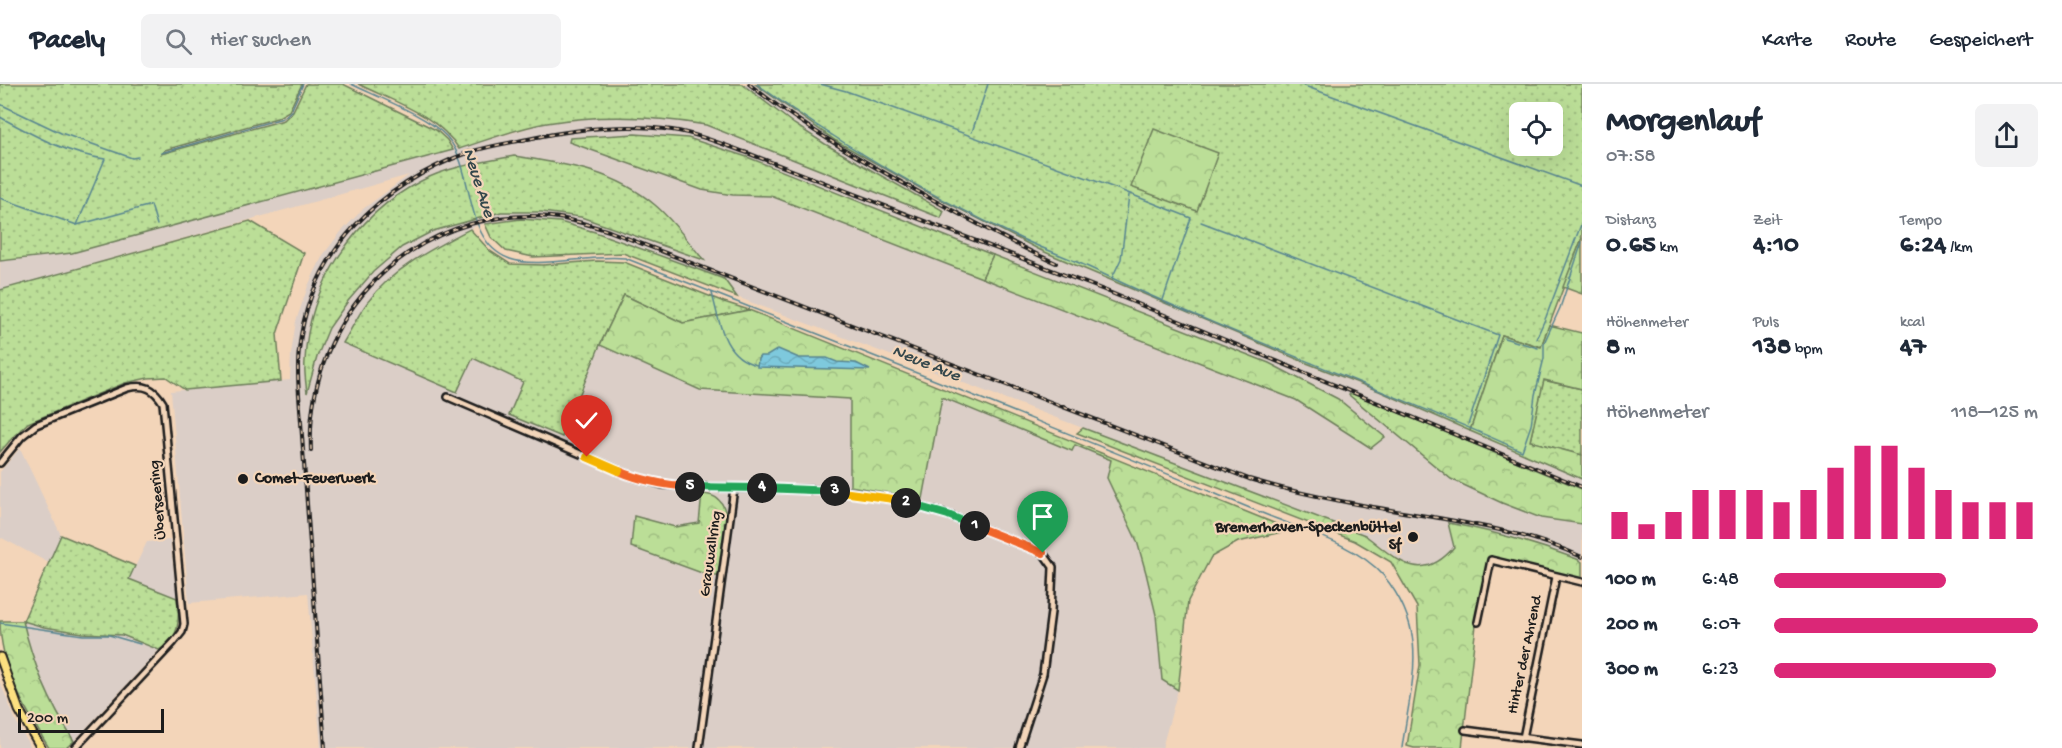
<!DOCTYPE html>
<html lang="de">
<head>
<meta charset="utf-8">
<style>
	:root { --surface:#fff; --page:#f2f2f3; --text:#1f2937; --muted:#747a83; --line:#e0e1e3; --accent:#db2777 }
	body { margin:0; font-family:"Gochi Hand",sans-serif; background:var(--page); color:var(--text); height:100vh; display:flex; flex-direction:column; font-size:22px; white-space:nowrap }
	* { box-sizing:border-box; margin:0 }
	p { font-size:20px; color:var(--muted) }
	.icon { flex:none; width:33px; height:33px; fill:none; stroke:currentColor; stroke-width:2; stroke-linecap:round; stroke-linejoin:round }
	.map { position:relative; flex:1; overflow:hidden }
	.panel { display:flex; flex-direction:column; background:var(--surface); width:480px }
	.panel>* { flex:none }
	.controls { position:absolute; left:1509px; top:18px; display:grid; gap:12px }
	.controls a { display:grid; place-items:center; width:54px; height:54px; border-radius:9px; background:var(--surface); box-shadow:0 6px 24px #0002; font-size:30px }
	.scale { position:absolute; left:18px; bottom:15px; width:146px; box-sizing:border-box; padding-left:6px; border:3px solid #1c1c1c; border-top:0; font-size:16px; line-height:21px; white-space:nowrap; color:#1c1c1c; -webkit-text-stroke:4px #f3d5b9; paint-order:stroke }
	.pin { position:absolute; display:grid; place-items:center; width:51px; height:51px; color:#fff; margin:-62px -26px; border-radius:50% 50% 50% 0; rotate:-45deg; box-shadow:0 0 6px #0007 }
	.pin .icon { rotate:45deg }
	.km { position:absolute; width:30px; height:30px; margin:-15px; border-radius:50%; background:#222; color:#fff; font-size:16px; line-height:30px; text-align:center }
	.round { display:grid; place-items:center; flex:none; width:63px; height:63px; border-radius:9px; background:var(--page) }
	.headline { display:flex; align-items:center; justify-content:space-between; height:102px; padding:0 24px }
	h1 { font-size:33px; font-weight:800; line-height:45px }
	.metrics { display:grid; grid-template-columns:repeat(3,1fr); gap:9px; height:102px; padding:6px 24px }
	.metrics div { display:grid; align-content:center }
	.metrics b { font-size:26px; font-weight:800 }
	.metrics small { font-size:16px; font-weight:400 }
	.metrics p { font-size:16px }
	.chart { height:168px; padding:12px 24px }
	.chart p { display:flex; justify-content:space-between }
	.chart svg { width:100%; height:108px; margin-top:6px; stroke:var(--accent); stroke-width:6 }
	ul { padding:0 24px; list-style:none; font-size:20px }
	li { display:grid; grid-template-columns:96px 72px 1fr; align-items:center; height:45px }
	li i { height:15px; border-radius:8px; background:var(--accent) }
	header { display:flex; align-items:center; gap:36px; box-sizing:border-box; height:84px; padding:0 30px; background:var(--surface); border-bottom:2px solid var(--line) }
	header strong { font-size:28px }
	nav { display:flex; gap:33px; margin-inline-start:auto; font-size:21px }
	.search { width:420px; height:54px; background:var(--page); display:flex; align-items:center; gap:15px; box-sizing:border-box; padding:0 21px; border-radius:9px; color:var(--muted); font-size:22px }
	main { display:flex; flex:1; min-height:0 }
	.map>svg:first-child { display:block }
</style>
</head>
<body>
<header>
<strong>Pacely</strong>
<div class="search"><svg class="icon" aria-label="search" viewBox="0 0 24 24"><circle cx="10" cy="10" r="6"/><path d="M15 15l6 6"/></svg>Hier suchen</div>
<nav><a>Karte</a><a>Route</a><a>Gespeichert</a></nav>
</header>
<main>
<div class="map">
<svg width="1582" height="664" viewBox="0 0 1582 664">
	<defs>
		<pattern id="grass-dots" width="8" height="8" patternUnits="userSpaceOnUse" patternTransform="scale(1.5)"><rect width="8" height="8" fill="#bbde97"/><path d="M2 2h.1M6 6h.1" fill="none" stroke="#a0be82" stroke-width="1.8" stroke-linecap="round"/></pattern>
		<pattern id="forest-crowns" width="20" height="18" patternUnits="userSpaceOnUse" patternTransform="scale(1.5)"><rect width="20" height="18" fill="#bbde97"/><path d="M2 6a3 3 0 1 1 6 0M12 15a3 3 0 1 1 6 0" fill="none" stroke="#a0be82"/></pattern>
		<pattern id="water-waves" width="16" height="10" patternUnits="userSpaceOnUse" patternTransform="scale(1.5)"><rect width="16" height="10" fill="#7ec9dd"/><path d="M0 5q4-4 8 0t8 0" fill="none" stroke="#6cacbd"/></pattern>
	</defs>
	<rect width="100%" height="100%" fill="#f3d5b9"/>
	<filter id="ink" filterUnits="userSpaceOnUse"><feTurbulence type="fractalNoise" baseFrequency=".0167" numOctaves="2"/><feDisplacementMap in="SourceGraphic" scale="12" xChannelSelector="R" yChannelSelector="G"/><feConvolveMatrix kernelMatrix="1 2 1 2 8 2 1 2 1" color-interpolation-filters="sRGB"/></filter>
	<g filter="url(#ink)">
		<!-- built -->
		<g fill="#dbcec7" fill-rule="evenodd">
			<path d="M742,0H755L836,57L938,114L1040,166L1304,278L1379,307L1582,395V478L1528,457L1448,440L1454,463L1446,473L1434,481L1417,483L1402,478L1365,451L737,213L724,195L595,148L560,138L521,135L499,137L478,141L441,160L398,188L457,307L472,273L523,298L509,331L562,353L600,261L700,306L850,315V402L923,415L942,313L1072,366L1075,361L1111,376L1107,394L1137,457L1146,489L1156,531L1162,596L1178,606L1162,664H321L308,509L189,519L171,307L290,296L291,270L296,237L308,202L323,171L340,149L363,125L409,91L0,206V177L72,169L453,66L545,39L616,32L665,34L706,41L941,133L944,126L825,60L794,40ZM464,81L703,175L581,133L542,128H501L433,147L402,163L373,188L348,217L329,244L317,273L307,307L304,278L309,244L318,212L356,148L378,126L399,111L421,97Z"/>
			<polygon points="20,364 61,451 49,479 2,454 0,456 0,388"/>
			<polygon points="170,456 177,514 129,495 147,458"/>
			<polygon points="23,537 44,543 83,549 122,551 159,566 74,657 42,601 28,560"/>
			<polygon points="0,598 16,637 31,664 0,664"/>
		</g>
		<!-- grass -->
		<g fill="url(#grass-dots)" stroke="#6c7d5a" stroke-width="1.5" fill-rule="evenodd">
			<polygon points="0,0 302,0 289,27 277,34 165,66 161,70 284,36 293,27 306,0 343,0 436,46 447,56 453,66 72,169 0,177"/>
			<path d="M358,0H742L794,40L825,60L944,127L941,134L706,41C653,32 600,30 547,39C517,44 487,56 459,65C438,31 392,17 358,0Z"/>
			<path d="M755,0H1582V154L1541,263L1502,251L1470,347L1379,307L1304,278L1040,166L938,114L836,57ZM1520,28H1552V62H1520Z"/>
			<polygon points="635,50 688,54 747,73 993,171 982,194 771,112 733,111 702,106 569,58 570,54"/>
			<path d="M514,72C565,80 614,86 655,121C673,136 688,158 704,176L581,133L542,128H501L433,147L402,163L373,188L348,217L329,244L317,273L307,309C306,299 304,288 305,277C308,202 355,131 421,97C450,82 483,78 514,72Z"/>
			<polygon points="521,135 560,138 595,148 724,195 737,213 623,169 533,173 506,167 491,153 485,140"/>
			<polygon points="250,137 304,169 277,250 281,297 185,306 166,293 148,294 125,299 28,339 14,352 0,368 0,206"/>
			<path d="M470,145L490,167L510,180L543,181L597,177L624,178L724,218L749,226L683,239L624,211L600,261L562,353L509,331L523,298L473,274L457,308L343,259C351,246 358,231 367,219C392,185 433,164 470,145Z"/>
			<polygon points="1543,296 1582,305 1582,371 1530,357"/>
			<path d="M61,451L135,482L129,495L177,514C180,536 180,555 159,566L122,551L83,549L44,543L23,537Z"/>
		</g>
		<!-- forest -->
		<g fill="url(#forest-crowns)" stroke="#6c7d5a" stroke-width="1.5">
			<polygon points="1154,45 1218,69 1197,127 1131,103"/>
			<polygon points="1582,154 1582,210 1563,203"/>
			<polygon points="993,171 1269,279 1338,315 1385,353 1371,364 1296,316 982,194"/>
			<polygon points="624,211 683,239 749,226 1291,446 1238,458 1211,473 1188,517 1178,606 1162,596 1156,531 1146,489 1137,457 1107,394 1111,376 1075,361 1072,367 942,313 923,415 850,402 850,315 700,306 600,261"/>
			<polygon points="1549,241 1582,249 1582,305 1544,296 1530,357 1582,371 1582,395 1470,347 1502,251 1541,263"/>
			<polygon points="1352,309 1582,405 1582,440 1541,434 1502,419 1451,395 1349,311"/>
			<path d="M1083,344L1365,451C1396,475 1421,502 1454,463L1448,439C1493,447 1534,459 1577,475L1582,478V497L1490,475L1476,541L1462,664H1414L1407,662L1420,581L1417,523L1391,478L1355,457L1077,349Z"/>
			<path d="M702,410C742,411 722,467 718,492H710L631,463L634,432L675,443L699,439Z"/>
			<path d="M0,537H23C33,581 50,620 74,657L66,664H49C26,627 0,583 0,537Z"/>
		</g>
		<!-- water -->
		<polygon fill="url(#water-waves)" stroke="#578490" stroke-width="1.5" points="778,265 799,274 827,274 837,278 856,279 870,286 757,283 758,275 760,272 767,272"/>
		<g fill="none" stroke-linecap="round" stroke-linejoin="round">
			<!-- stream -->
			<g stroke="#578490" stroke-width="1.5">
				<path d="M351,0C378,13 428,32 447,53C477,87 461,157 510,175C538,185 591,170 625,174C822,252 1020,328 1216,410C1236,418 1256,427 1277,435C1310,448 1359,463 1383,491C1431,549 1411,597 1402,664"/>
				<path d="M757,0C840,61 929,111 1022,155C1048,167 1075,176 1101,189C1239,254 1383,304 1522,367L1531,341L1535,311L1544,274V259L1560,224L1582,158"/>
				<polyline points="820,0 846,7 1115,104 1191,134 1163,216"/>
				<polyline points="1299,0 1582,102"/>
				<polyline points="0,20 61,49 132,74 138,73"/>
				<path d="M0,33C33,51 67,70 105,75L77,141"/>
				<polyline points="972,48 988,0"/>
				<polyline points="161,69 283,34 291,27 303,0"/>
				<polyline points="0,114 77,141 151,121 157,141"/>
				<polyline points="1201,138 1498,251 1468,341"/>
				<polyline points="1112,194 1121,175 1129,111"/>
				<path d="M712,209C719,237 723,274 757,281"/>
				<polyline points="1504,254 1538,264"/>
				<polyline points="1536,255 1546,233 1582,138"/>
				<polyline points="0,539 83,551 109,551 140,560"/>
			</g>
			<!-- minor casing -->
			<g stroke="#1c1c1c" stroke-width="10">
				<g id="minor">
					<polyline points="448,313 634,393 663,401 734,404"/>
					<path d="M0,379L22,352L36,341L127,304C145,300 154,304 163,319L184,540L182,548L174,558L75,664"/>
					<polyline points="1478,538 1491,476 1582,498"/>
					<polyline points="1465,646 1582,661"/>
					<polyline points="1523,654 1556,493"/>
					<polyline points="699,664 734,404 832,406 893,415 948,431 1043,469 1053,483 1051,528 1043,590 1019,664"/>
				</g>
			</g>
			<!-- major casing -->
			<g stroke="#1c1c1c" stroke-width="11">
				<polyline id="major" points="0,573 19,626 41,664"/>
			</g>
			<!-- minor -->
			<use href="#minor" stroke="#f3d5b9" stroke-width="5"/>
			<!-- major -->
			<use href="#major" stroke="#fce080" stroke-width="7"/>
			<!-- rail casing -->
			<g stroke="#1c1c1c" stroke-width="4">
				<g id="rail">
					<path d="M749,0C804,44 865,78 926,112C969,135 1012,160 1056,179"/>
					<path d="M311,366C305,231 415,120 551,133C571,135 590,141 609,147L1249,395C1310,413 1371,423 1433,433C1484,442 1534,451 1582,473"/>
					<path d="M325,664L299,311C298,296 297,281 299,266C309,167 381,100 470,68C489,62 509,59 528,55C575,45 624,39 672,46C698,50 725,61 750,70L1104,206L1582,403"/>
				</g>
			</g>
			<!-- rail -->
			<use href="#rail" stroke="#f3d5b9" stroke-width="1.5" stroke-dasharray="4.5" stroke-linecap="butt"/>
		</g>
	</g>
	<g fill="none" stroke-linecap="round" stroke-linejoin="round" filter="url(#ink)">
		<!-- split-1 casing -->
		<g stroke="#fff" stroke-width="12">
			<polyline id="split-1" points="975,442 1043,469"/>
		</g>
		<!-- split-2 casing -->
		<g stroke="#fff" stroke-width="12">
			<polyline id="split-2" points="906,419 948,431 975,442"/>
		</g>
		<!-- split-3 casing -->
		<g stroke="#fff" stroke-width="12">
			<polyline id="split-3" points="835,407 893,415 906,419"/>
		</g>
		<!-- split-4 casing -->
		<g stroke="#fff" stroke-width="12">
			<polyline id="split-4" points="762,404 835,407"/>
		</g>
		<!-- split-5 casing -->
		<g stroke="#fff" stroke-width="12">
			<polyline id="split-5" points="690,403 762,404"/>
		</g>
		<!-- split-6 casing -->
		<g stroke="#fff" stroke-width="12">
			<path id="split-6" d="M619,387C642,397 665,401 690,403"/>
		</g>
		<!-- split-7 casing -->
		<g stroke="#fff" stroke-width="12">
			<polyline id="split-7" points="587,373 619,387"/>
		</g>
		<!-- split-1 -->
		<use href="#split-1" stroke="#f0652b" stroke-width="8"/>
		<!-- split-2 -->
		<use href="#split-2" stroke="#22a559" stroke-width="8"/>
		<!-- split-3 -->
		<use href="#split-3" stroke="#f5b400" stroke-width="8"/>
		<!-- split-4 -->
		<use href="#split-4" stroke="#22a559" stroke-width="8"/>
		<!-- split-5 -->
		<use href="#split-5" stroke="#22a559" stroke-width="8"/>
		<!-- split-6 -->
		<use href="#split-6" stroke="#f0652b" stroke-width="8"/>
		<!-- split-7 -->
		<use href="#split-7" stroke="#f5b400" stroke-width="8"/>
	</g>
	<!-- markers -->
	<g fill="#1c1c1c" stroke="#f3d5b9" stroke-width="2">
		<circle cx="243" cy="395" r="6"/>
		<circle cx="1413" cy="453" r="6"/>
	</g>
	<g text-anchor="middle" dominant-baseline="central" stroke-width="4.5" stroke-linejoin="round" paint-order="stroke">
		<!-- poi labels -->
		<g font-size="16" font-weight="bold" fill="#1c1c1c" stroke="#f3d5b9" text-anchor="start">
			<text x="255" y="395">Comet-Feuerwerk</text>
			<text x="1401" y="444" text-anchor="end">Bremerhaven-Speckenbüttel<tspan x="1401" dy="18">Sf</tspan></text>
		</g>
		<!-- street labels -->
		<g font-size="16" fill="#1c1c1c" stroke="#f3d5b9">
			<text transform="translate(159 416) rotate(-95)">Überseering</text>
			<text transform="translate(712 470) rotate(-82)">Grauwallring</text>
			<text transform="translate(1526 571) rotate(-78)">Hinter der Ahrend</text>
		</g>
		<!-- water labels -->
		<g font-size="18" font-style="italic" fill="#34474c" stroke="#f3d5b9">
			<text transform="translate(478 99) rotate(72)">Neue Aue</text>
			<text transform="translate(926 280) rotate(22)">Neue Aue</text>
		</g>
	</g>
</svg>
<div class="controls">
<a><svg class="icon" aria-label="locate" viewBox="0 0 24 24"><circle cx="12" cy="12" r="6"/><path d="M12 2v4M12 18v4M2 12h4M18 12h4"/></svg></a>
</div>
<div class="scale">200 m</div>
<div class="pin" style="left:1043px;top:469px;background:#1e9e55"><svg class="icon" aria-label="arrive" viewBox="0 0 24 24"><path d="M6 21V4h12l-3 4 3 4H6"/></svg></div>
<div class="pin" style="left:587px;top:373px;background:#d93025"><svg class="icon" aria-label="check" viewBox="0 0 24 24"><path d="M5 12l5 5 9-10"/></svg></div>
<b class="km" style="left:975px;top:442px">1</b>
<b class="km" style="left:906px;top:419px">2</b>
<b class="km" style="left:835px;top:407px">3</b>
<b class="km" style="left:762px;top:404px">4</b>
<b class="km" style="left:690px;top:403px">5</b>
</div>
<section class="panel">
<div class="headline"><div><h1>Morgenlauf</h1><p>07:58</p></div><a class="round"><svg class="icon" aria-label="share" viewBox="0 0 24 24"><path d="M12 15V3M7 8l5-5 5 5M5 13v7h14v-7"/></svg></a></div>
<div class="metrics">
<div><p>Distanz</p><b>0.65<small> km</small></b></div>
<div><p>Zeit</p><b>4:10</b></div>
<div><p>Tempo</p><b>6:24<small> /km</small></b></div>
</div>
<div class="metrics">
<div><p>Höhenmeter</p><b>8<small> m</small></b></div>
<div><p>Puls</p><b>138<small> bpm</small></b></div>
<div><p>kcal</p><b>47</b></div>
</div>
<div class="chart"><p><span>Höhenmeter</span>118–125 m</p>
<svg viewBox="0 0 160 44" preserveAspectRatio="none"><path d="M5 44V33M15 44V38M25 44V33M35 44V24M45 44V24M55 44V24M65 44V29M75 44V24M85 44V15M95 44V6M105 44V6M115 44V15M125 44V24M135 44V29M145 44V29M155 44V29"/></svg>
</div>
<ul>
<li><b>100 m</b>6:48<i style="width:65%"></i></li>
<li><b>200 m</b>6:07<i style="width:100%"></i></li>
<li><b>300 m</b>6:23<i style="width:84%"></i></li>
</ul>
</section>
</main>
</body>
</html>
